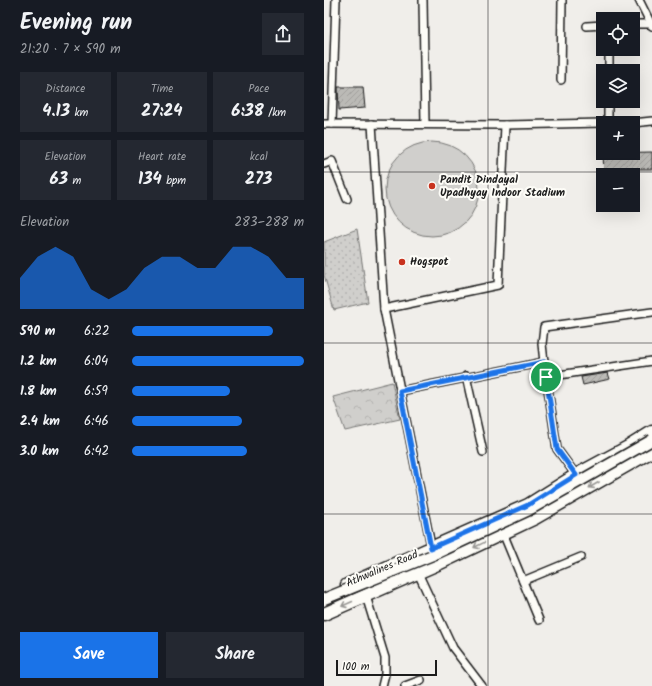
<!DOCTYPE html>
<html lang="en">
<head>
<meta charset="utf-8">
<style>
	:root { --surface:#171b24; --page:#242831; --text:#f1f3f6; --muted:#9ea1a6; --accent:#1a73e8 }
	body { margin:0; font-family:Kalam,sans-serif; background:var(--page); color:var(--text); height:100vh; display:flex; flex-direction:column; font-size:15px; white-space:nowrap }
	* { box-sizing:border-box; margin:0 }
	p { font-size:13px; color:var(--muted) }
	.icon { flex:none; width:22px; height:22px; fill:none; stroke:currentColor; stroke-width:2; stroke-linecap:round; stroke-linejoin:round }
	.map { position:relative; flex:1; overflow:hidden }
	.sheet { display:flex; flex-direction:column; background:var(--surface); width:324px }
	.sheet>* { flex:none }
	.fabs { position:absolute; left:272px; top:12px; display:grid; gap:8px }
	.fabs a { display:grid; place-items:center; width:44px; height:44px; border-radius:0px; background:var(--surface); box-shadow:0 4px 16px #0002; font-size:20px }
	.scale { position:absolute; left:12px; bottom:10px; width:101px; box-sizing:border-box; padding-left:4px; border:2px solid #1c1c1c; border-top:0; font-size:11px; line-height:14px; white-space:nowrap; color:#1c1c1c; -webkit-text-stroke:3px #fdfcf7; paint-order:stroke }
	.pin { position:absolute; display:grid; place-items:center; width:34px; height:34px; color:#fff; margin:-17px; border:2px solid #fff; border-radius:50%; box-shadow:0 1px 4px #0007 }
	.round { display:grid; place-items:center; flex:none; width:42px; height:42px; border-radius:0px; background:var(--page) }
	.head { display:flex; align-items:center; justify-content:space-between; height:68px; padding:0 20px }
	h1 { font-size:22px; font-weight:700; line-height:30px }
	.metrics { display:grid; grid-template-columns:repeat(3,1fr); gap:6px; height:68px; padding:4px 20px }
	.metrics div { display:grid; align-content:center; border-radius:0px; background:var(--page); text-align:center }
	.metrics b { font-size:17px; font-weight:700 }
	.metrics small { font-size:11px; font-weight:400 }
	.metrics p { font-size:11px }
	.chart { height:112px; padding:8px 20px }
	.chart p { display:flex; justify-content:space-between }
	.chart svg { width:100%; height:72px; margin-top:4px; fill:var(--accent); opacity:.7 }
	.action { display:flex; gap:8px; margin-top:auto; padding:8px 20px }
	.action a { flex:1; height:46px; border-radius:0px; background:var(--accent); color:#fff; font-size:16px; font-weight:700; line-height:46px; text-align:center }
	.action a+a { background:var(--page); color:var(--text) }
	ul { padding:0 20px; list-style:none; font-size:13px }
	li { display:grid; grid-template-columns:64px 48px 1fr; align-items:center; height:30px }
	li i { height:10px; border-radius:5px; background:var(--accent) }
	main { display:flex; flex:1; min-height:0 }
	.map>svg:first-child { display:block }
</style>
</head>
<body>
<main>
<section class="sheet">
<div class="head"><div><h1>Evening run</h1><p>21:20 · 7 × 590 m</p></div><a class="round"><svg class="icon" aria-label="share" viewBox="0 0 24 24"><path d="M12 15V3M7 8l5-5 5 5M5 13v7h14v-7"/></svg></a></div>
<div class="metrics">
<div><p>Distance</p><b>4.13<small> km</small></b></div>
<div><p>Time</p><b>27:24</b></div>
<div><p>Pace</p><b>6:38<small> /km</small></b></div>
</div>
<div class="metrics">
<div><p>Elevation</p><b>63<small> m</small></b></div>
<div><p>Heart rate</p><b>134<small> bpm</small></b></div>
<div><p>kcal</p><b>273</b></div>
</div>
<div class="chart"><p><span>Elevation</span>283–288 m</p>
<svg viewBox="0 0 160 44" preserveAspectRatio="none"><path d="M0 44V25L10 12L20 6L30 12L40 32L50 38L60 32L70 19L80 12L90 12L100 19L110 19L120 6L130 6L140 12L150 25L160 25V44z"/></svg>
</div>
<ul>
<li><b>590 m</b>6:22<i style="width:82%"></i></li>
<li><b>1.2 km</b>6:04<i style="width:100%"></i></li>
<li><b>1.8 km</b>6:59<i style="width:57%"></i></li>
<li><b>2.4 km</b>6:46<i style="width:64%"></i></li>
<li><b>3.0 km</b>6:42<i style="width:67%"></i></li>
</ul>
<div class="action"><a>Save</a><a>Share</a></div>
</section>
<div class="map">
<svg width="328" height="686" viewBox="0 0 328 686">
	<defs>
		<pattern id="forest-crowns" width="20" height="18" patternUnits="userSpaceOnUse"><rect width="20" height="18" fill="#d0cfcc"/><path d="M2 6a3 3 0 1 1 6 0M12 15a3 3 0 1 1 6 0" fill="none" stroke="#b2b1af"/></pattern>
		<pattern id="park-dots" width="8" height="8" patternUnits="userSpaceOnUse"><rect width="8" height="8" fill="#d0cfcc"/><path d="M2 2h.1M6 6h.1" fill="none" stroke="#b2b1af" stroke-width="1.8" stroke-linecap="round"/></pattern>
		<pattern id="building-hatch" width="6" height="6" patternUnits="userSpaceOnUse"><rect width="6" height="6" fill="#bbbab6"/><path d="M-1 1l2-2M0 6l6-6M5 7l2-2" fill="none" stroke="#a09f9c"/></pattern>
	</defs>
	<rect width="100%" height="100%" fill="#f0eeea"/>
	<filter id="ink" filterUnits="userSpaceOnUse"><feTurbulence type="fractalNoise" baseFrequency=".025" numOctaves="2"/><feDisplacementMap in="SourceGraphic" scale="8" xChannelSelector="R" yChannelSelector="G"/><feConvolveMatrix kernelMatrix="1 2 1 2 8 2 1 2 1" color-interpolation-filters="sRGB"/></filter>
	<g filter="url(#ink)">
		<!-- forest -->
		<polygon fill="url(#forest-crowns)" stroke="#767674" points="68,382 76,419 21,431 9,397"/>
		<!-- park -->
		<polygon fill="url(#park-dots)" stroke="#767674" points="33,229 44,302 10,310 0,275 0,242"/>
		<!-- pitch -->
		<circle fill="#d0cfcc" stroke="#767674" cx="108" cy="189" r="47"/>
		<!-- building -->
		<g fill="url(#building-hatch)" stroke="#1c1c1c">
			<polygon points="14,87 39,87 41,108 15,110"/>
			<polygon points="328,152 328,169 301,169 301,175 280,175 279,153"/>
			<polygon points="284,373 286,379 259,385 257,377"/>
		</g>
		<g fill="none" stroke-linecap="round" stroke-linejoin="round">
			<!-- street casing -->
			<g stroke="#1c1c1c" stroke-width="10">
				<g id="street">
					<polyline points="99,0 101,124"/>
					<polyline points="315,0 328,26"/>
					<polyline points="309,24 327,24"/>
					<polyline points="263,26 279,25"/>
					<polyline points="285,71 285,49"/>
					<polyline points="237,80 238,0"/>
					<polyline points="284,123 284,101"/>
					<polyline points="309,123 328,121"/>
					<polyline points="0,124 181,125 279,123"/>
					<polyline points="8,124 12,0"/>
					<polyline points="48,124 60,309 108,551"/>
					<polyline points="0,164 8,161 23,199"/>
					<polyline points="60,309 174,285 181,125"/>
					<polyline points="142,376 159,452"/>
					<polyline points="222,377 328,361"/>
					<polyline points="76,391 220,362"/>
					<polyline points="252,475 233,449 220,362 218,344 220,327 328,312"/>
					<polyline points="179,533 215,620"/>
					<polyline points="94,573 129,648 158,686"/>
					<polyline points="199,581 257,557"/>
					<polyline points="42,596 61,658 61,674 58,686"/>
					<polyline points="81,686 97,680"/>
				</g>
			</g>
			<!-- primary casing -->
			<g stroke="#1c1c1c" stroke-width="15">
				<g id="primary">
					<polyline points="23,585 204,505 252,475 304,447 328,432"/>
					<polyline points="0,614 116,563 211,518 328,451"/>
				</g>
			</g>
			<!-- street -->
			<use href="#street" stroke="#fdfcf7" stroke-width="7"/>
			<!-- primary -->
			<use href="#primary" stroke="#fdfcf7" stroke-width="12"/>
			<!-- secondary-bridge casing -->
			<g stroke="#1c1c1c" stroke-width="13" stroke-linecap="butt">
				<polyline id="secondary-bridge" points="0,599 111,554 205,510 328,440"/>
			</g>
			<!-- secondary-bridge -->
			<use href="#secondary-bridge" stroke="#fdfcf7" stroke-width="10"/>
		</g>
		<!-- one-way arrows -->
		<defs><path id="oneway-shaft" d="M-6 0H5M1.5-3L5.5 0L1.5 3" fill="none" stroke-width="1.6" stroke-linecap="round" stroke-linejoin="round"/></defs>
		<g stroke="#989794">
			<use href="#oneway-shaft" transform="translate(270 485) rotate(150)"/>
			<use href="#oneway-shaft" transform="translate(155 545) rotate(154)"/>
			<use href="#oneway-shaft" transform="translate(23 604) rotate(156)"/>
		</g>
	</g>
	<g fill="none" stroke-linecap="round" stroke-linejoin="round" filter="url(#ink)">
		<!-- route casing -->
		<g stroke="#fff" stroke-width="8">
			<polygon id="route" points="220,362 233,449 252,475 204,505 107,548 76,391"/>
		</g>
		<!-- route -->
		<use href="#route" stroke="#1a73e8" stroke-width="5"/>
	</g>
	<!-- grid -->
	<path fill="none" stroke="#1c1c1c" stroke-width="1" stroke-opacity="0.55" d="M164,0V686M0,172H328M0,343H328M0,514H328"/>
	<!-- markers -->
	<g fill="#c8321e" stroke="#fdfcf7" stroke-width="1.5">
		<circle cx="108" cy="186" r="4"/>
		<circle cx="78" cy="262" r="4"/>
	</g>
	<g text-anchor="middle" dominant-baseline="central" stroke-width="4" stroke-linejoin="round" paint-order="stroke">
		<!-- poi labels -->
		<g font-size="11" font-weight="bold" fill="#1c1c1c" stroke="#fdfcf7" text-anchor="start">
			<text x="116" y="180">Pandit Dindayal<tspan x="116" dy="13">Upadhyay Indoor Stadium</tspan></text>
			<text x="86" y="262">Hogspot</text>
		</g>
		<!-- street labels -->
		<g font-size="11" fill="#1c1c1c" stroke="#fdfcf7">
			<text transform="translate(58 569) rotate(-23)">Athwalines Road</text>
		</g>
	</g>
</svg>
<div class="fabs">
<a><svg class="icon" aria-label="locate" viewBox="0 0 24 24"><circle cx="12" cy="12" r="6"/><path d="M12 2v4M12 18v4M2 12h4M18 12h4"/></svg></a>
<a><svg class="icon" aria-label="layers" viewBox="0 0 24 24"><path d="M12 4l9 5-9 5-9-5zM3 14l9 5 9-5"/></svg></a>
<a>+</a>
<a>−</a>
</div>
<div class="scale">100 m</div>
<div class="pin" style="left:222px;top:377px;background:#1e9e55"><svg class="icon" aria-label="arrive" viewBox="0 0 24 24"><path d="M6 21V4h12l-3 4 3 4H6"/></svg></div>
</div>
</main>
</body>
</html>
